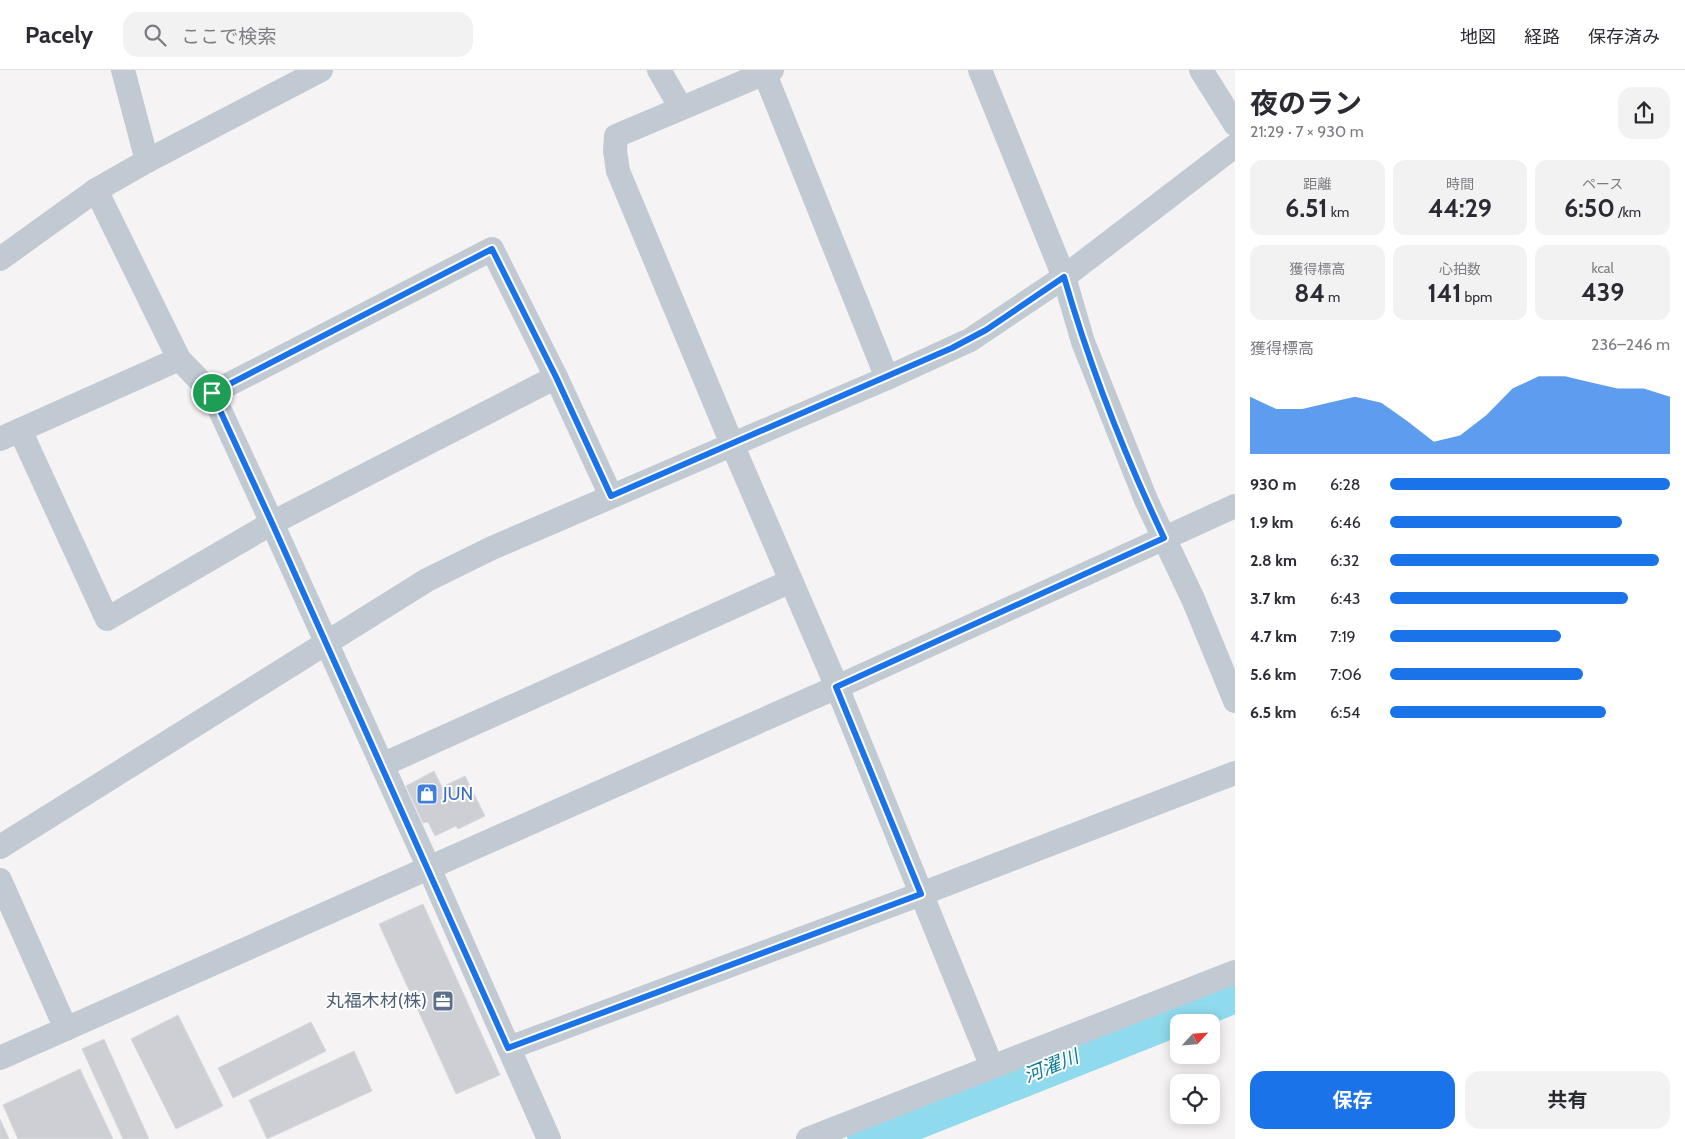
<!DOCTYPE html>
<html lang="ja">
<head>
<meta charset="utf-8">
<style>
	:root { --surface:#fff; --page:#f2f2f3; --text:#2b2b33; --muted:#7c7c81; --line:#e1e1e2; --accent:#1a73e8 }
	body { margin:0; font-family:Cabin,"Noto Sans JP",sans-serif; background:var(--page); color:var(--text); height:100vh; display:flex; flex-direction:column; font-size:19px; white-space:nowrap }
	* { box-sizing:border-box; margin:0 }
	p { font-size:16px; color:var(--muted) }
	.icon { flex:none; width:28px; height:28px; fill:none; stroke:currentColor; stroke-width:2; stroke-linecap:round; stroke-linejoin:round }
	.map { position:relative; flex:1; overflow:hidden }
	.side { display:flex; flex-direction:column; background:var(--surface); width:450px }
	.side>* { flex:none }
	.needle { width:32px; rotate:64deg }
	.buttons { position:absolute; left:1170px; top:944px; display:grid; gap:10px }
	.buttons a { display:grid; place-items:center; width:50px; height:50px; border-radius:10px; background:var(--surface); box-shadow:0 2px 12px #0003; font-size:25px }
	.pin { position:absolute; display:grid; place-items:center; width:42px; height:42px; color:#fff; margin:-21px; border:2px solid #fff; border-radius:50%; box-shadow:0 1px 5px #0007 }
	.round { display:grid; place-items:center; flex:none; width:52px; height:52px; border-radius:15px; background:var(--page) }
	.head { display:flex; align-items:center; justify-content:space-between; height:85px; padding:0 15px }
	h1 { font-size:28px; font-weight:700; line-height:38px }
	.metrics { display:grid; grid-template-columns:repeat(3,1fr); gap:8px; height:85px; padding:5px 15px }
	.metrics div { display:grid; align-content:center; border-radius:12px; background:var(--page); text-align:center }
	.metrics b { font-size:25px; font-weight:700 }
	.metrics small { font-size:14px; font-weight:400 }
	.metrics p { font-size:14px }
	.chart { height:140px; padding:10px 15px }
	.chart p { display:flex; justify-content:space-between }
	.chart svg { width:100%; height:90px; margin-top:5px; fill:var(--accent); opacity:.7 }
	.button { display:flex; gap:10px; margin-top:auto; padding:10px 15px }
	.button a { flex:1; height:58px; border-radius:15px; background:var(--accent); color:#fff; font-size:20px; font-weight:700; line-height:58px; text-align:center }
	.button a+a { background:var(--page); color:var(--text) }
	ul { padding:0 15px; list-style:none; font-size:16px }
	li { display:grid; grid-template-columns:80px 60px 1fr; align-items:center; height:38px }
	li i { height:12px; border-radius:6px; background:var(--accent) }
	header { display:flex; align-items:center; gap:30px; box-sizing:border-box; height:70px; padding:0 25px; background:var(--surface); border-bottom:1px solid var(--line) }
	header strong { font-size:24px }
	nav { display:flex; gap:28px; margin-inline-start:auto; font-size:18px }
	.search { width:350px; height:45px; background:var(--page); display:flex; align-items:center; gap:12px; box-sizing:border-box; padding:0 18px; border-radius:15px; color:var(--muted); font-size:19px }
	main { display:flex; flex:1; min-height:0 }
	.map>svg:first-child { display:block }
</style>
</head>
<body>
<header>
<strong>Pacely</strong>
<div class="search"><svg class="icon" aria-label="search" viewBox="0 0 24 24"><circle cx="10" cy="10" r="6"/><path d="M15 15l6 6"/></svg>ここで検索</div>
<nav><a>地図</a><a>経路</a><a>保存済み</a></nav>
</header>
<main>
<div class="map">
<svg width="1235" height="1069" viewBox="0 0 1235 1069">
	<rect width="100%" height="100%" fill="#f5f3f3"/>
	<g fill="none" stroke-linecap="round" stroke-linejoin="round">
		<!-- river -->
		<polyline stroke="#90daee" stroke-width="40" points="867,1069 1235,923"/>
	</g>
	<!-- building -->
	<g fill="#cdcfd5" stroke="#d7d9de">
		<polygon points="434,701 442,717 465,706 485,746 458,759 456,756 435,766 428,752 423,753 406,716"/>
		<polygon points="423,834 500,1005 456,1024 379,854"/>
		<polygon points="178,945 223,1036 176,1059 131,969"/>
		<polygon points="311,952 326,981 233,1028 218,998"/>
		<polygon points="104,969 149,1069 123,1069 82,979"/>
		<polygon points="354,981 372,1021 267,1069 249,1030"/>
		<polygon points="80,999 113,1069 18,1069 3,1035"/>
		<polygon points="0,1049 9,1069 0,1069"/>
	</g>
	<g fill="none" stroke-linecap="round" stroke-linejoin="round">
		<!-- minor -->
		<g stroke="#c1cad2" stroke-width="24">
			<polyline points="123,0 147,91"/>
			<polyline points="659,0 681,38"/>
			<polyline points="772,0 616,66 615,81 618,101 732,374 837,617 992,997"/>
			<polyline points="980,0 1064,207 1083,272 1146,430 1193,529 1235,631"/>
			<polyline points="1201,0 1235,54"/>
			<polyline points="765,4 887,308"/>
			<polyline points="96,120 179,289 212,323 272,453 429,798 549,1069"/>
			<polyline points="0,189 96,120 147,91 321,0"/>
			<polyline points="212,323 492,179 556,307 611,426"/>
			<polyline points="20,360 107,549 272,453 556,307"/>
			<polyline points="0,369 179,289"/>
			<polyline points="382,695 791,511"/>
			<polyline points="0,777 427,510 492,478 887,308 970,270 1064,207 1235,76"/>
			<polyline points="0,810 66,959"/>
			<polyline points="509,978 921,824 1235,703"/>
			<polyline points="0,988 837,617 1235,436"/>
			<polyline points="808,1069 1235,902"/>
		</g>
	</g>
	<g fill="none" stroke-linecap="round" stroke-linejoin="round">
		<!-- route casing -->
		<g stroke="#fff" stroke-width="10">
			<path id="route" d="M492,179L556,307L611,426L952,278L986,260L1064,207C1090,297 1124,384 1164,468L836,617L921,824L508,978L272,453L212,323Z"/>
		</g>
		<!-- route -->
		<use href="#route" stroke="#1a73e8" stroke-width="6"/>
	</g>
	<!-- icons -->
	<defs>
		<g id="shop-square" transform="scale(1.125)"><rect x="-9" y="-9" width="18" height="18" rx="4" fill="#3f7fe0" stroke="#fff"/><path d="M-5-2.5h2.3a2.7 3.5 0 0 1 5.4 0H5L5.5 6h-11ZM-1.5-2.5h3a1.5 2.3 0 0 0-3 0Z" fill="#fff"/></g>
		<g id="office-square" transform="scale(1.125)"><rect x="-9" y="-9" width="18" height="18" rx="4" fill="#5c6f8a" stroke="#fff"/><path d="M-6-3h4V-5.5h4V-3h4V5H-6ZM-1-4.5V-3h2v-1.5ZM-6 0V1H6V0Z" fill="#fff"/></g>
	</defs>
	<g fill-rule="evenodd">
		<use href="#shop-square" x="427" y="724"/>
		<use href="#office-square" x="443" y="931"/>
	</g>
	<g text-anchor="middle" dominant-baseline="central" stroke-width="4" stroke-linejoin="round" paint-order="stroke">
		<!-- shop labels -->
		<g font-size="18" fill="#366cbe" stroke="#fff" text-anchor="start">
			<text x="443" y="724">JUN</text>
		</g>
		<!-- service labels -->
		<g font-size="18" fill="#4e5e75" stroke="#fff" text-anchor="end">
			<text x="427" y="931">丸福木材(株)</text>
		</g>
		<!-- water labels -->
		<g font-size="19" font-style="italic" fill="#0c7c9b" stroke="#fff">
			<text transform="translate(1051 996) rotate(-22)">河濯川</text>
		</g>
	</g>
</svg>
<div class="buttons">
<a><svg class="needle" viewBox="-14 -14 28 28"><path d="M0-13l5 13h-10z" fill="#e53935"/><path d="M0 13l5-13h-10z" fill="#7c7c81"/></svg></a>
<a><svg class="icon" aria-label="locate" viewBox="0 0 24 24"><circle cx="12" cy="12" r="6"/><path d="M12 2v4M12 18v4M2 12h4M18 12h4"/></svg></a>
</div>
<div class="pin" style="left:212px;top:323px;background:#1e9e55"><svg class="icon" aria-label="arrive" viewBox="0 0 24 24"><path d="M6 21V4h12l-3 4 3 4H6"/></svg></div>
</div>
<section class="side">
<div class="head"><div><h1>夜のラン</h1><p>21:29 · 7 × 930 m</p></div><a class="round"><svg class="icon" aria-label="share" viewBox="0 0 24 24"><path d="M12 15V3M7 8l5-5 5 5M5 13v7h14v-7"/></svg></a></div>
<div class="metrics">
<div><p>距離</p><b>6.51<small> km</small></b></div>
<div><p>時間</p><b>44:29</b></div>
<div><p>ペース</p><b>6:50<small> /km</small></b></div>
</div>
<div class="metrics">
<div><p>獲得標高</p><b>84<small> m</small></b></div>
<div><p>心拍数</p><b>141<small> bpm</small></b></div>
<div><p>kcal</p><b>439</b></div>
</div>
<div class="chart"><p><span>獲得標高</span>236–246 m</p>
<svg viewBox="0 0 160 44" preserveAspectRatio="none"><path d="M0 44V16L10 22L20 22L30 19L40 16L50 19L60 28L70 38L80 35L90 25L100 12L110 6L120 6L130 9L140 12L150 12L160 16V44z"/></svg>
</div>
<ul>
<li><b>930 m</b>6:28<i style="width:100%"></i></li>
<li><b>1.9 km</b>6:46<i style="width:83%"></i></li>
<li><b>2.8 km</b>6:32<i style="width:96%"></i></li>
<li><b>3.7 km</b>6:43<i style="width:85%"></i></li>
<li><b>4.7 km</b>7:19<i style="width:61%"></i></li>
<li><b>5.6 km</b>7:06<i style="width:69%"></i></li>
<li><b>6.5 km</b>6:54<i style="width:77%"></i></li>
</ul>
<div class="button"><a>保存</a><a>共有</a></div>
</section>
</main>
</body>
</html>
